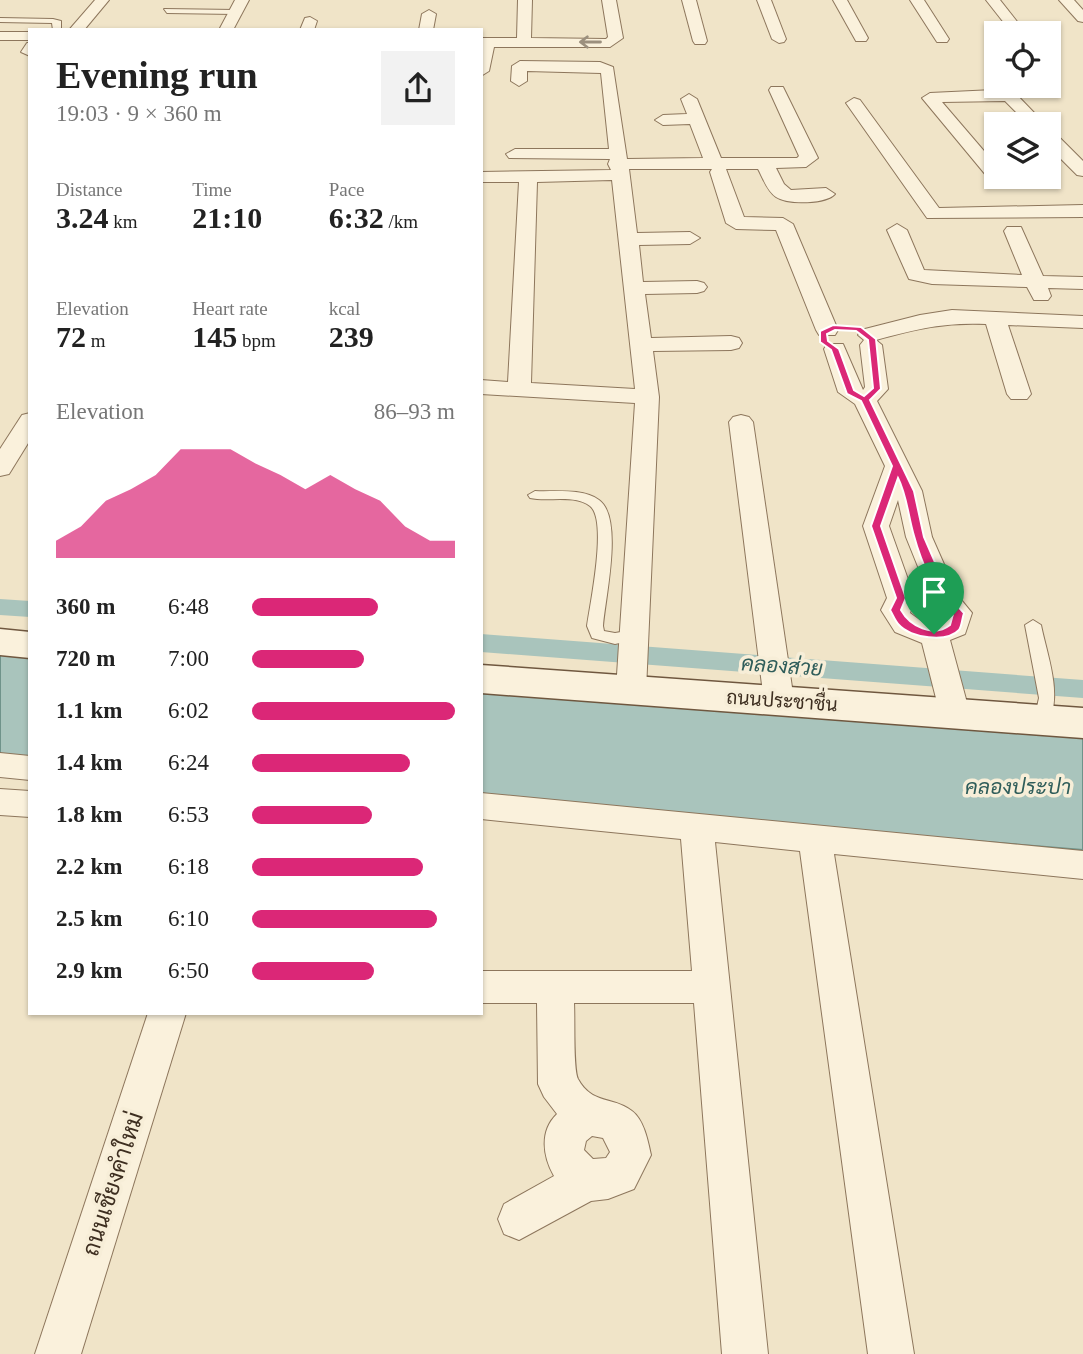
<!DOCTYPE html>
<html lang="en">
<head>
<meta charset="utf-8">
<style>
	:root { --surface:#fff; --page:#f2f2f2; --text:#222; --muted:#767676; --accent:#db2777 }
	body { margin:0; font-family:"Times New Roman",Sarabun,serif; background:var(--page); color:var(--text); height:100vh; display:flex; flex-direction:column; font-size:26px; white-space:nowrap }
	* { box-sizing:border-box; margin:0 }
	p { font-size:23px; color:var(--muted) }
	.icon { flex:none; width:38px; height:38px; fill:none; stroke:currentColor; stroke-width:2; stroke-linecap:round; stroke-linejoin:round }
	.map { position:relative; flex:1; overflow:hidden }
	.panel { position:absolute; left:28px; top:28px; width:455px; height:987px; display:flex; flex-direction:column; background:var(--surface); border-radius:0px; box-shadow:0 2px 5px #0004 }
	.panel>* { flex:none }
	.fabs { position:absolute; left:984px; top:21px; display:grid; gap:14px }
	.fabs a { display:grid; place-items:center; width:77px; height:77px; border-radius:0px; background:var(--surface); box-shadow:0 2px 5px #0004; font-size:35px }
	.pin { position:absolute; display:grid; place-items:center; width:60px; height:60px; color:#fff; margin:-72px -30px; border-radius:50% 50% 50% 0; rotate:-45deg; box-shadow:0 0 7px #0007 }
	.pin .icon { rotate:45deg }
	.round { display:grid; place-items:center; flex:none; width:74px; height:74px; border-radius:0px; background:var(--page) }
	.summary { display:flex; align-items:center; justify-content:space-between; height:119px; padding:0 28px }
	h1 { font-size:38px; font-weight:700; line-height:52px }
	.metrics { display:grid; grid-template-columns:repeat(3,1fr); gap:10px; height:119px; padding:7px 28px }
	.metrics div { display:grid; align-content:center }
	.metrics b { font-size:30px; font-weight:700 }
	.metrics small { font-size:19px; font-weight:400 }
	.metrics p { font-size:19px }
	.chart { height:196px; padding:14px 28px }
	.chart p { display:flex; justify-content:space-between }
	.chart svg { width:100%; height:126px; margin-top:7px; fill:var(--accent); opacity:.7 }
	ul { padding:0 28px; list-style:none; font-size:23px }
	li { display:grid; grid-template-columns:112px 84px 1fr; align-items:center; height:52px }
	li i { height:18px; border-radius:9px; background:var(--accent) }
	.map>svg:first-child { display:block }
</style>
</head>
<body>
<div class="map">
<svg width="1083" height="1354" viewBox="0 0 1083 1354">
	<rect width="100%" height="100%" fill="#f0e4c8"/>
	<!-- water -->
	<g fill="#a9c4bc" stroke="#6f938a" stroke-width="2">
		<polygon points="0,652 30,655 30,760 0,757"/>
		<polygon points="481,688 1083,734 1083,850 481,800"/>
	</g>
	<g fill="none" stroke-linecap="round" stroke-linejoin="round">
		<!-- canal -->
		<g fill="#a9c4bc" fill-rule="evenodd">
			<polygon points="0,599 30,601 30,617 0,615"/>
			<polygon points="481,634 1083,680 1083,698 481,652"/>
		</g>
		<!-- lane casing -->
		<g stroke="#8d765c" stroke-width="2">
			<g id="lane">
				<polygon points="164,9 235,10 239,12 235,14 167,13"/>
				<polygon points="0,18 53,19 61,21 61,30 53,30 52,23 0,22"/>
				<polygon points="27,43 30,43 30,56 21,52"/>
				<path d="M535,491C554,492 583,488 599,500C624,518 605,598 603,626L604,631L615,633L633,630L638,631L641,635L638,639L615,644L592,638L587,626C590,604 608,520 590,506C575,494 548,502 530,498L528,495Z"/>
				<path d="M1033,620L1041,625C1047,655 1063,695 1048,724H1036L1034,720L1039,698L1025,625Z"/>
			</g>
		</g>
		<!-- street casing -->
		<g stroke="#8d765c" stroke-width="2">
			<g id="street">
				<polygon points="95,0 109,0 84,30 69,30"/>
				<polygon points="235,0 249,0 233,30 219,30"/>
				<polygon points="518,0 532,0 531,38 606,39 608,37 602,0 616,0 623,38 610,47 494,47 489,71 481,76 481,38 517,38"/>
				<polygon points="682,0 696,0 707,41 705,44 695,44 693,41"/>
				<polygon points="757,0 771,0 786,39 784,42 779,43 772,39"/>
				<polygon points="833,0 847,0 868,38 866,41 856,41"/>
				<polygon points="910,0 924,0 949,39 947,42 937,42"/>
				<polygon points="986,0 1000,0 1026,33 1012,33"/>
				<polygon points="1059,0 1074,0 1083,10 1083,22 1078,21"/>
				<polygon points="429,10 436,14 433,30 419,30 422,14"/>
				<polygon points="310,17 317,21 314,30 300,30 305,18"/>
				<rect x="0" y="32" width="30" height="8"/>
				<path d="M520,61L600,62L613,67L627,159L703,158L690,124L663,125L655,120L663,115L687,114L681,99L689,94L697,99L721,158H797L799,156L769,90L771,87H783L818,158L806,167L776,168L784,184L791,190L826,188L835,194C826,204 788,205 776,197C767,191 763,178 758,169H726L744,217L783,218L793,224L838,330L835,335H819L816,330L776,230L736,229L726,223L710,172L712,169H629L637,233L690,232L700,238L690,244L639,245L643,282L697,281L704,283L707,287L704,291L697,293L645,294L651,338L731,336L739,338L742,343L739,348L731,350L653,351L659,397L646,690L642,698L631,701L620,698L616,690L635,403L481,394V380L508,382L519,182H481V172L611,170L608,164L610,159L509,158L506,154L515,149H609L601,73L527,71V81L519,86L511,81L512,66ZM612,180L635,389L531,383L537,182Z"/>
				<polygon points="994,90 1016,94 1045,124 1028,124 1005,101 942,102 996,165 996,177 1004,177 996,181 990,180 922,98 930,93"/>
				<polygon points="854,98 860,100 939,208 1083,205 1083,217 927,218 846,103"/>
				<polygon points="1048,131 1054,132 1083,161 1083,176 1077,175 1048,146"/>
				<polygon points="897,224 907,230 924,270 1022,275 1004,231 1007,227 1021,227 1043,276 1083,277 1083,289 1048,288 1051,296 1048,300 1034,300 1027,287 932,284 909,279 887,230"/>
				<path d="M952,310L1083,316V328L1008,325L1031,394L1027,399H1011L1007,394L986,324C945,322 916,329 876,340L882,345L888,389L877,401L922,491L932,537L958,596L972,613L965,634L950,640L970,714L966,722L955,725L944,722L940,714L922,643L895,632L881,610L887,598L863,526L885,466L855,404L838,392L824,349L827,344H843L863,390L865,387L860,345L864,340L858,335L861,330L920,315ZM898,500L906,537L925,584L910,585L889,526ZM924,602L936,607L943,615L942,622L925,624L910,613L913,604Z"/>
				<polygon points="30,413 30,440 9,474 0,476 0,449 22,415"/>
				<polygon points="741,415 749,417 753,422 794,701 790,709 779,712 768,709 764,701 729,422 733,417"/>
				<polygon points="0,753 30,756 30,780 0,777"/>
				<polygon points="0,789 30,791 30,817 0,815"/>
				<path d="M481,793L1083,851V879L834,854L914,1354H868L800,851L715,842L768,1354H722L694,1003H574C575,1018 573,1069 578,1079C592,1105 613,1096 632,1111C644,1120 648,1141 651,1155L634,1189L608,1199L591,1201L519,1240L504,1234L498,1219L504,1204L554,1176C543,1157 539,1131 557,1114L544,1097L538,1084L537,1003H481V971H692L681,839L481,819ZM592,1136L603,1138L610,1152L606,1158L593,1159L584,1150L586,1141Z"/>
				<polygon points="148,1013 186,1013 81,1354 35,1354"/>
			</g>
		</g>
		<!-- secondary casing -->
		<g stroke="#6f573f" stroke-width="3">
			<g id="secondary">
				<polygon points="0,629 30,632 30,658 0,655"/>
				<polygon points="481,665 1083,708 1083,738 481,693"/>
			</g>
		</g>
		<!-- lane -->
		<use href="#lane" fill="#faf1dc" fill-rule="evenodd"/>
		<!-- street -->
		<use href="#street" fill="#faf1dc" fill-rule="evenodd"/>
		<!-- secondary -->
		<use href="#secondary" fill="#faf1dc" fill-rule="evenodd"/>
	</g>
	<!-- one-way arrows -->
	<defs><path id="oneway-shaft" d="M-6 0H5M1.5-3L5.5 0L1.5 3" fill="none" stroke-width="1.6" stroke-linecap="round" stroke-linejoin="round" transform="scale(1.75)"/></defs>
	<use stroke="#9c907e" href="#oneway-shaft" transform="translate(590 42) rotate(-180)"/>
	<!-- route -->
	<path fill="#db2777" stroke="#fff" stroke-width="2" fill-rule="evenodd" d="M833,325L861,327L876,339L881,389L870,400L914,491L924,537L951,599L964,613C962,619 962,626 959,630C947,643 910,638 899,625C895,621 893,615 890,610L896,598L871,526L892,466L861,401L847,394L831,350L820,342V331ZM835,330L856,331L868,340L873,388L864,396L854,390L839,349L828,341L827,334ZM898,478C907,496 908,516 914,536C921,562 935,594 953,614L950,625C933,638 910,626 901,610L906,598L881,526Z"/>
	<g text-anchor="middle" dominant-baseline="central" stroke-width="7" stroke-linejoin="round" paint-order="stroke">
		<!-- street labels -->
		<g font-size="19" fill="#3d2e20" stroke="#f7eed8">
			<text transform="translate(782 701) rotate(4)">ถนนประชาชื่น</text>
		</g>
		<!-- water labels -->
		<g font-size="21" font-style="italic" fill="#2f5d5a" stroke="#f7eed8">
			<text transform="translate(782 666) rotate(4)">คลองส่วย</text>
			<text x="1018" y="787">คลองประปา</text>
		</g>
		<!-- near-street labels -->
		<g font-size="23" fill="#3d2e20" stroke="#f7eed8">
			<text transform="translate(113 1184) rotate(-72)">ถนนเชียงคำใหม่</text>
		</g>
	</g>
</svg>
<div class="fabs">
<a><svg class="icon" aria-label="locate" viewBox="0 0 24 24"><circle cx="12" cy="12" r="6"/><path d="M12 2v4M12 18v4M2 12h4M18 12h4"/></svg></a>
<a><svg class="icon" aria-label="layers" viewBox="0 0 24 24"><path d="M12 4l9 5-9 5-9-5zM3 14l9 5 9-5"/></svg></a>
</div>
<div class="pin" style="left:934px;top:634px;background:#1e9e55"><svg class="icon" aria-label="arrive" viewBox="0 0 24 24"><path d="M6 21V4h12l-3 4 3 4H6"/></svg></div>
<section class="panel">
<div class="summary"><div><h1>Evening run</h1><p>19:03 · 9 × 360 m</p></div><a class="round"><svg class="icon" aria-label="share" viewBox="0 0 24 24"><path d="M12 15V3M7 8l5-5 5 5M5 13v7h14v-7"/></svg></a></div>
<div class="metrics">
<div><p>Distance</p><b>3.24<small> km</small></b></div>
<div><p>Time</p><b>21:10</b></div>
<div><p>Pace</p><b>6:32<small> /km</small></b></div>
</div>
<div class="metrics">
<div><p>Elevation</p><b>72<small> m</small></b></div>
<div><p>Heart rate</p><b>145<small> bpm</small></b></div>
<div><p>kcal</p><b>239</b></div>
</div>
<div class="chart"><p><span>Elevation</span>86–93 m</p>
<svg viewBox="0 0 160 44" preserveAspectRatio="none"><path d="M0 44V38L10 33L20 24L30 20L40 15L50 6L60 6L70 6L80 11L90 15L100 20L110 15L120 20L130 24L140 33L150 38L160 38V44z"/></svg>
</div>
<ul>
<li><b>360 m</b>6:48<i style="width:62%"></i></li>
<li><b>720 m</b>7:00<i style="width:55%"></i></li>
<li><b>1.1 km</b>6:02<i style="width:100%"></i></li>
<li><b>1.4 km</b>6:24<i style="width:78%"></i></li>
<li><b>1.8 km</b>6:53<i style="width:59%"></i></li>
<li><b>2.2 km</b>6:18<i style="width:84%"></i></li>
<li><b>2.5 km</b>6:10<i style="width:91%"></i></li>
<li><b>2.9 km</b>6:50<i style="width:60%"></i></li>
</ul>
</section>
</div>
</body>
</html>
